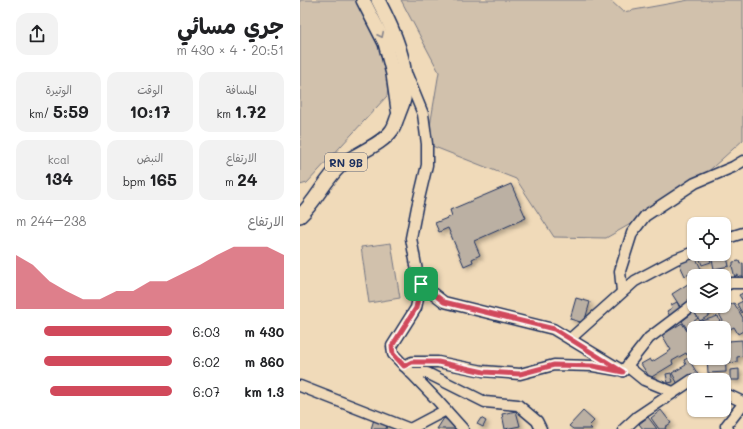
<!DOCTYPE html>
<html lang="ar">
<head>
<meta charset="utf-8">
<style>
	:root { --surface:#fff; --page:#f2f2f2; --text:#202124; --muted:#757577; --accent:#d1495b }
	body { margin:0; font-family:Mali,"Playpen Sans Arabic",sans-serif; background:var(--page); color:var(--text); direction:rtl; height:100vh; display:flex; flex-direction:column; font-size:15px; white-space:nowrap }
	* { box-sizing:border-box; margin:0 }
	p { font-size:13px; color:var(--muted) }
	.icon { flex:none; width:22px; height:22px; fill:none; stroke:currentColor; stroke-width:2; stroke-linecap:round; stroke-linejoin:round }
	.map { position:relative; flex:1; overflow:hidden; direction:ltr }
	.drawer { display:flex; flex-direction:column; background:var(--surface); width:300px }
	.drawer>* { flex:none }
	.buttons { position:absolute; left:387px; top:217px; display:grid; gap:8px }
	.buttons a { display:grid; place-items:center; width:44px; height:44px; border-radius:8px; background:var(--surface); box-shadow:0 1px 3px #0004; font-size:20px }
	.pin { position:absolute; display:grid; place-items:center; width:34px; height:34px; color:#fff; margin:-17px; border-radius:8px; box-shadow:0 2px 6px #0006 }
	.round { display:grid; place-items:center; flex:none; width:42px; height:42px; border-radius:12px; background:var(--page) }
	.head { display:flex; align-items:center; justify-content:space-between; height:68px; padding:0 16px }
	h1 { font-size:22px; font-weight:700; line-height:30px }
	.stats { display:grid; grid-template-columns:repeat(3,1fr); gap:6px; height:68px; padding:4px 16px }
	.stats div { display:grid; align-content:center; border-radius:10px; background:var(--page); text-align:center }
	.stats b { font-size:17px; font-weight:700 }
	.stats small { font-size:11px; font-weight:400 }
	.stats p { font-size:11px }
	.chart { height:112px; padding:8px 16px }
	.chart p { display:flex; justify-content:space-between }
	.chart svg { width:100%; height:72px; margin-top:4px; fill:var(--accent); opacity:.7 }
	ul { padding:0 16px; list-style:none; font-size:13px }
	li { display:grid; grid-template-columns:64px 48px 1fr; align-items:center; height:30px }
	li i { height:10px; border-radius:5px; background:var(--accent) }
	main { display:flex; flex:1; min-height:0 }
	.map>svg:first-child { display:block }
</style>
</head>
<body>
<main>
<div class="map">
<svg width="443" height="429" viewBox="0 0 443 429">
	<defs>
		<filter id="shadow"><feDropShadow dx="3" dy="3" stdDeviation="2" flood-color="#0004"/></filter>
	</defs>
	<rect width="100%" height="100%" fill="#f0dab9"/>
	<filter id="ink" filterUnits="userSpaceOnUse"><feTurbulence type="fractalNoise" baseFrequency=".025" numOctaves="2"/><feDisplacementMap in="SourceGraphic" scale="8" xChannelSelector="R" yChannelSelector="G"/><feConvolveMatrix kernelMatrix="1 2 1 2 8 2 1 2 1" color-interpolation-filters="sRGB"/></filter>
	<g filter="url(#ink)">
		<!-- green -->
		<g fill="#d1c1ac" stroke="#767885">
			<polygon points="0,0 67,0 92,49 87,96 7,183 0,185"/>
			<polygon points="101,0 310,0 323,12 389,0 443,0 443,140 383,194 306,238 254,237 216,179 127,144 139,72"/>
			<polygon points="91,243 100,298 69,303 61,247"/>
		</g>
		<!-- building -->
		<g fill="#bbb0a3" stroke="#1b2f5e" filter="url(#shadow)">
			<polygon points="211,184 226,218 174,241 180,255 172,259 173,262 164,266 148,228 139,232 135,223 152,216 150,210"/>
			<polygon points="424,245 429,266 414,269 411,254 424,254"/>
			<polygon points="408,254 411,262 402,265 399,257"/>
			<polygon points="395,256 401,269 385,276 379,263"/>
			<polygon points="439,261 440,264 443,263 443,279 439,280 438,275 435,276 435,278 432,266 433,265 433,262"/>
			<polygon points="394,280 394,295 388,299 392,305 383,311 372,294"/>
			<polygon points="443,293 443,312 442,313 437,304 443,301 439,295"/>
			<polygon points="276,298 290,302 284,323 270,319"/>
			<polygon points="377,302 382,313 371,318 367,311 372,308 371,305"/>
			<polygon points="434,303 443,318 443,331 438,334 434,327 428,330 418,312"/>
			<polygon points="400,306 408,306 413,313 400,321 393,310"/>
			<polygon points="394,312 398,318 393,322 396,327 389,332 382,321"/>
			<polygon points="418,316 422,328 400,328 399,322"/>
			<polygon points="382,323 389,334 394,332 394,351 387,355 386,353 372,361 373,364 350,378 341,364 350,359 352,362 371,350 362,335"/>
			<polygon points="442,340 443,356 437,357 437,362 429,363 428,341"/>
			<polygon points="424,347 425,347 426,372 408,373 407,358 424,358"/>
			<polygon points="388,358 400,378 380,388 372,373 386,365 384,360"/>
			<polygon points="439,369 439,380 430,380 430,370"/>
			<polygon points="371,373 373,382 368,383 366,374"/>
			<polygon points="361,410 371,423 365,427 366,429 359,429 351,418"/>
			<polygon points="216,411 220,426 205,429 202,414"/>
			<polygon points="283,411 294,421 289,426 292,429 273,429 269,426"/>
			<polygon points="75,416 88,421 86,429 71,429"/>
			<polygon points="348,417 357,429 343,429 339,424"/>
			<polygon points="144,418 158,427 157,429 137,429"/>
			<polygon points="181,418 186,421 183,427 177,424"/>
		</g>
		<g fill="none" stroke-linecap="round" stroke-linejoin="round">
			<!-- minor casing -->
			<g stroke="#1b2f5e" stroke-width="13">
				<g id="minor">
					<polyline points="107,75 123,114 127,144 127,165 117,207 111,238 117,271 121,284 116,308 92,346 93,354 137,400 163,429"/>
					<polyline points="424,239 443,233"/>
					<polyline points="121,284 144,302 253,329 323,371"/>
					<polyline points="424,286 431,283 443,283"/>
					<polyline points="322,292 320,271 332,233 345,216 395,183 433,167 443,161"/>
					<polyline points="270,339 335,281 376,259 394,252"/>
					<polyline points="104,366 112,362 138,362 183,371 220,374 254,365 293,366 317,370"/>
					<polyline points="328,367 344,380 373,392"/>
					<polyline points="323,371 349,338 394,304"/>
					<polyline points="111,373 127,373 185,402 218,405 237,421 241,429"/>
					<polyline points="0,386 110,429"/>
					<polyline points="424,393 443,402"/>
					<polyline points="110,429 146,410"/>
					<polyline points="324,429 337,417 392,380 394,381"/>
					<polyline points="428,429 426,426 443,404"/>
				</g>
			</g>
			<!-- major casing -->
			<g stroke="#1b2f5e" stroke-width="16">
				<g id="major">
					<polyline points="63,0 85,43 93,74 98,110"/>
					<path d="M0,216C16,201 24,181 40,166C54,154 82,145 92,130C95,126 96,120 98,116C100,110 103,104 104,99C110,65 93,29 78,0"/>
				</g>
			</g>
			<!-- minor -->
			<use href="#minor" stroke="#f0dab9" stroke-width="10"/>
			<!-- major -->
			<use href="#major" stroke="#f0dab9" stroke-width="13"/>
		</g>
		<!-- one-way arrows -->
		<defs><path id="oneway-chevron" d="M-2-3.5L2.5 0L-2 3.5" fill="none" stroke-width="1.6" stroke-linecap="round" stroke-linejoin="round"/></defs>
		<use stroke="#86848c" href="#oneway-chevron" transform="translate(81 35) rotate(64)"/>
	</g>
	<g fill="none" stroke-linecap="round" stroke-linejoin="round" filter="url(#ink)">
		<!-- route casing -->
		<g stroke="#fff" stroke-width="8">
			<polygon id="route" points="121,284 144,302 254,329 323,372 293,366 254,365 220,374 184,372 138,362 112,362 104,366 93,354 92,346 116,308"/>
		</g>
		<!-- route -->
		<use href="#route" stroke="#d1495b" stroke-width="5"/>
	</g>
	<g text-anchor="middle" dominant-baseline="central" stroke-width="3" stroke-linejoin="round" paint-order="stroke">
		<!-- shield labels -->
		<rect fill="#f0dab9" stroke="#5b6279" stroke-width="1" x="25" y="153" width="42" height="18" rx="3"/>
		<g font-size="11" font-weight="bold" fill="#1b2f5e">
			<text x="46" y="162">RN 9B</text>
		</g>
	</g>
</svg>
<div class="buttons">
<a><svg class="icon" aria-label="locate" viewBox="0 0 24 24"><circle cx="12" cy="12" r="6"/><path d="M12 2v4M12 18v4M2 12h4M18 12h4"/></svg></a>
<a><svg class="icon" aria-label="layers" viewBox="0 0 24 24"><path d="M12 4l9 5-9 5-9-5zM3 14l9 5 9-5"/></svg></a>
<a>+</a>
<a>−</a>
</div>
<div class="pin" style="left:121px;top:284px;background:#1e9e55"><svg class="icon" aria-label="arrive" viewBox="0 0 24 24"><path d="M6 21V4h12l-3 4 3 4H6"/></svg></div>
</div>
<section class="drawer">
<div class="head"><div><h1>جري مسائي</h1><p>20:51 · 4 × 430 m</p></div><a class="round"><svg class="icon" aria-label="share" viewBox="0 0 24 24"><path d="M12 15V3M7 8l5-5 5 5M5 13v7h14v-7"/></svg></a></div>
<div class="stats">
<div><p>المسافة</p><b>1.72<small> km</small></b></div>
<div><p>الوقت</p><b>10:17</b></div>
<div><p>الوتيرة</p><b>5:59<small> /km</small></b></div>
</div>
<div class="stats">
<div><p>الارتفاع</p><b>24<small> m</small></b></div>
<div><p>النبض</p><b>165<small> bpm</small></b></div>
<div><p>kcal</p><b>134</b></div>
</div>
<div class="chart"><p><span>الارتفاع</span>238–244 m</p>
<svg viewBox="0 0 160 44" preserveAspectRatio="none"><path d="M0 44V11L10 17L20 27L30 33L40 38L50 38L60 33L70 33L80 27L90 27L100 22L110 17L120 11L130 6L140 6L150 6L160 11V44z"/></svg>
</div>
<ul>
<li><b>430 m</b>6:03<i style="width:82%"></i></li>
<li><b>860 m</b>6:02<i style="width:82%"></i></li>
<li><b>1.3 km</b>6:07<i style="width:78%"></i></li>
</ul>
</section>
</main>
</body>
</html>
